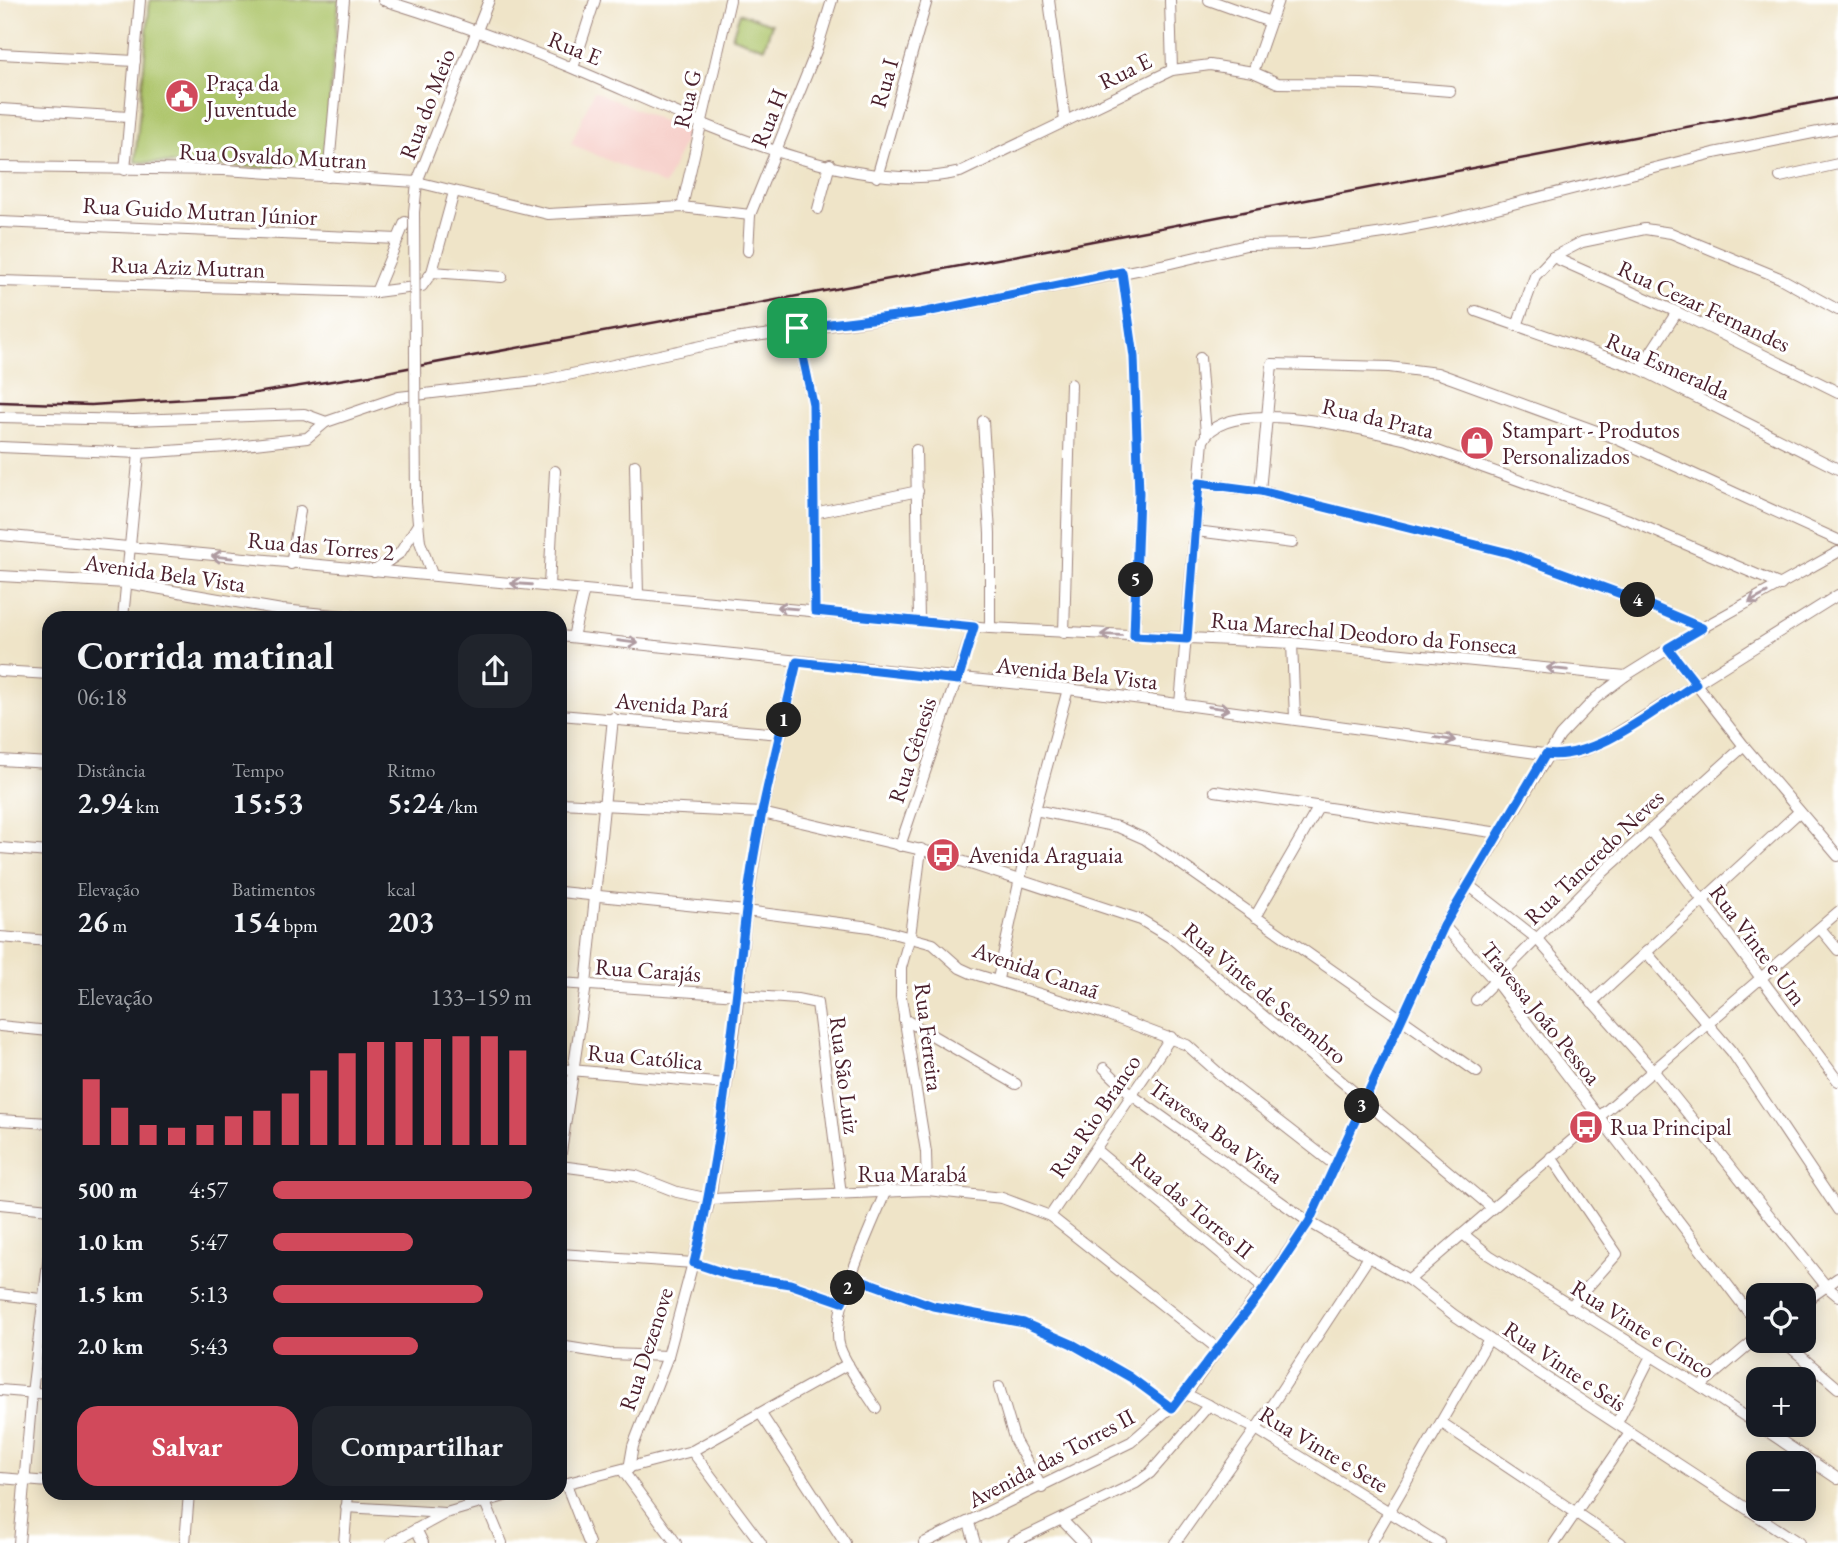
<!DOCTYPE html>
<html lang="pt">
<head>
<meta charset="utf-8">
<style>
	:root { --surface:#171b24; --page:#20242c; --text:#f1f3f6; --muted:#9ea1a6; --accent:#d1495b }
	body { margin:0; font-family:"EB Garamond",serif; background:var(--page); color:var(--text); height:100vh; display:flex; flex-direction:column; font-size:26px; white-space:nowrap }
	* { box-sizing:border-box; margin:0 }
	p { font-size:23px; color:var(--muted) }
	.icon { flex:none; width:38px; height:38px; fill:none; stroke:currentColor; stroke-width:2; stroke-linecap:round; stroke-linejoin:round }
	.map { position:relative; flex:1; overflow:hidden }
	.details { position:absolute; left:42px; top:611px; width:525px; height:889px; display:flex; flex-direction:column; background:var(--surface); border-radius:21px; box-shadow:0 4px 18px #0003 }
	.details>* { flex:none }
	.buttons { position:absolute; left:1746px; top:1283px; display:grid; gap:14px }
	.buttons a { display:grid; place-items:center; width:70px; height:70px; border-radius:14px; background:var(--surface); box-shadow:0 4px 18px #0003; font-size:35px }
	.pin { position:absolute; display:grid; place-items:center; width:60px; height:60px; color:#fff; margin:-30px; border-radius:14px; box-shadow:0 4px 10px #0006 }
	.km { position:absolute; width:35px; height:35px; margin:-18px; border-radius:50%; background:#222; color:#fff; font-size:19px; line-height:35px; text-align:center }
	.round { display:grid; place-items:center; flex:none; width:74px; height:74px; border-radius:21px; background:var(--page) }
	.summary { display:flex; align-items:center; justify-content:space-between; height:119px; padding:0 35px }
	h1 { font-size:38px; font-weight:700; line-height:52px }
	.metrics { display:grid; grid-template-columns:repeat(3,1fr); gap:10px; height:119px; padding:7px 35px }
	.metrics div { display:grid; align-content:center }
	.metrics b { font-size:30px; font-weight:700 }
	.metrics small { font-size:19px; font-weight:400 }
	.metrics p { font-size:19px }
	.chart { height:196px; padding:14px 35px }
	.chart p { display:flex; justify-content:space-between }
	.chart svg { width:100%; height:126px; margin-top:7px; stroke:var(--accent); stroke-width:6 }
	.button { display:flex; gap:14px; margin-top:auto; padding:14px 35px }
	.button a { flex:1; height:80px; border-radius:21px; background:var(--accent); color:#fff; font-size:28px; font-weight:700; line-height:80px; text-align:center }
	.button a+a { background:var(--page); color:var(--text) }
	ul { padding:0 35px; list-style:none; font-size:23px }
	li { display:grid; grid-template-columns:112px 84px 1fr; align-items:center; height:52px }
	li i { height:18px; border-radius:9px; background:var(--accent) }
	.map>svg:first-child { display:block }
</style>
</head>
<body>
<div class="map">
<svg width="1838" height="1543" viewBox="0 0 1838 1543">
	<rect width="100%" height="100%" fill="#fff"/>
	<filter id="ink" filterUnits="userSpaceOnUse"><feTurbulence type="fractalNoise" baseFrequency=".0143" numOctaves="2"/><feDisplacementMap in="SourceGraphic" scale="14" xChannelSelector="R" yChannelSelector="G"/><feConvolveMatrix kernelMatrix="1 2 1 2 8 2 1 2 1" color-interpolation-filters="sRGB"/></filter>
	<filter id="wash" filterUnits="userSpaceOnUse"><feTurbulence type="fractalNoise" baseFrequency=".00686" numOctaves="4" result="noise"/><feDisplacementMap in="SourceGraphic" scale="28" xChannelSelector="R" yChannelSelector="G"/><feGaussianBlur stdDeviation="1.57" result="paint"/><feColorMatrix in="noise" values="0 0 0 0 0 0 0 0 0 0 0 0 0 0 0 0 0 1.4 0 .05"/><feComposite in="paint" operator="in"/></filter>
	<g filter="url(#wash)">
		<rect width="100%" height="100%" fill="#efe4c8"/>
		<!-- built -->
		<polygon fill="#f7d0cb" points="594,91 688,132 665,185 571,144"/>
		<!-- green -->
		<g fill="#adc56a" stroke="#7c724a" stroke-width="2">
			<polygon points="150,0 339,0 323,170 135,162"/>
			<polygon points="740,13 772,24 764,48 732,37"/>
		</g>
	</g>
	<g filter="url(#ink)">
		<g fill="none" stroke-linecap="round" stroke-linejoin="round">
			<!-- minor casing -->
			<g stroke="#9c827a" stroke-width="12">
				<g id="minor">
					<path d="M383,0C447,20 510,42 572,68C677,111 847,200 960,172L1172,70L1210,65L1253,72L1278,83L1362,84L1450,91"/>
					<polyline points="1049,0 1065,121"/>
					<polyline points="1170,0 1172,70"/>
					<polyline points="1209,0 1270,22"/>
					<polyline points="0,54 135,61"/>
					<polyline points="573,68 595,0"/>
					<polyline points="1253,72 1278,0"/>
					<polyline points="0,109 129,117"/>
					<polyline points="0,167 224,170 417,182 548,214 682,207 750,215"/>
					<polyline points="125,170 140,0"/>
					<polyline points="328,177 344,0"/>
					<polyline points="877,177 927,0"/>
					<polyline points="1780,177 1838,164"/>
					<polyline points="682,207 730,0"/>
					<polyline points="818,209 830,164"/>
					<polyline points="414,212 417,182 489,0"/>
					<polyline points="0,222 398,239"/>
					<polyline points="748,251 750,215 817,49 832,0"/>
					<polyline points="1553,257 1677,312 1838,392"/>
					<polyline points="432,272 502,277"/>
					<polyline points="1122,272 1134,357 1139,493 1134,636"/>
					<polyline points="0,281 376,292 422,286 432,272 454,192"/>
					<polyline points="376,292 405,222"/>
					<polyline points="1476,311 1640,369 1838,469"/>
					<polyline points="1517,326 1535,276 1553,257 1582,242 1645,229 1671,233 1780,278 1838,310"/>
					<polyline points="797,329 813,404 815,611"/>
					<polyline points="1200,358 1206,434"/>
					<polyline points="1640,369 1677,312"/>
					<polyline points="0,417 133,420 304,414 326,422 399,397 544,380 734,339 921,313 1167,264 1246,245 1307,244 1384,233 1441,222 1714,153 1838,128"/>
					<polyline points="983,421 990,533 990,628"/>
					<polyline points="0,447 139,453 227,447 307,438 326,422"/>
					<polyline points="916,450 919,620"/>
					<polyline points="635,465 638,595"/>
					<polyline points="1199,483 1260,491 1509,553 1632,598 1702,628"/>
					<polyline points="1260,491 1272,364 1389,367 1437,373 1610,436 1838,540"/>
					<polyline points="416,502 420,542 432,574"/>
					<polyline points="814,513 918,491"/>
					<polyline points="1196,531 1292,543"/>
					<polyline points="0,535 990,628 1292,643 1625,676"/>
					<polyline points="291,564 300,511"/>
					<polyline points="374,571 400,553 417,526"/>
					<polyline points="0,576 127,583 282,610 367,618"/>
					<polyline points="549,586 555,471"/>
					<polyline points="123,618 139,453"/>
					<polyline points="1064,633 1071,384"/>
					<polyline points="560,636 1068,689 1558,756 1583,751 1603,742 1838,595"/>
					<polyline points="573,637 584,590"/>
					<polyline points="1292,643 1295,718"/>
					<polyline points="1668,648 1744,746 1838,856"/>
					<polyline points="0,671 49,674"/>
					<path d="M1180,704L1203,441C1225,393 1365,430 1407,440L1629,520L1781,585"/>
					<polyline points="560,715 781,734"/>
					<polyline points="0,760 49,763"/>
					<polyline points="1215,791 1499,833"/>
					<polyline points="560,803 762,813 943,855 1141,920 1171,938 1492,1208"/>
					<polyline points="1035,810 1118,827 1145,839 1477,1072"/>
					<polyline points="1650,830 1838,1081"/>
					<polyline points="900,846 974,627"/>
					<polyline points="0,848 49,852"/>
					<polyline points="921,849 910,936 901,968 901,997 926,1152 927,1190"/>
					<polyline points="1467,884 1536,938 1652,1069 1826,1286 1838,1296"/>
					<polyline points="560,892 746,911 870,927 933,944 960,968 971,973 1108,1015 1187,1045 1233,1086 1336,1166"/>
					<polyline points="1255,917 1318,808"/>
					<polyline points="1444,926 1496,982 1759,1326"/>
					<polyline points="1820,928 1838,950"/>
					<polyline points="0,937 49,941"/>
					<polyline points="1646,952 1732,1052 1838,1210"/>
					<polyline points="998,979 1035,810 1068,689"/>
					<polyline points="560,983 797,999 817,1003 841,1194"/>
					<polyline points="1476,1000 1599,876 1744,746"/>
					<polyline points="1592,1002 1799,812"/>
					<polyline points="904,1019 1016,1084"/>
					<polyline points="0,1026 49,1031"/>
					<polyline points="1104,1068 1133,1096 1309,1222 1409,1280 1454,1315 1533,1369 1799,1543"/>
					<polyline points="560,1069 726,1084"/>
					<polyline points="0,1120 49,1123"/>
					<polyline points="1096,1150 1264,1289"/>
					<polyline points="1551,1157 1617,1254 1570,1307"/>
					<polyline points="560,1159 586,985 613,718"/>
					<polyline points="560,1166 636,1176 677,1192 710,1199 927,1190 1002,1198 1050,1216 1218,1349"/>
					<polyline points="0,1204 49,1209"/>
					<polyline points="1050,1216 1171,1037"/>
					<polyline points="1463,1234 1489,1255 1700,1386 1838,1479"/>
					<polyline points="560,1254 694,1263 730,1275 790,1284 842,1302"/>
					<polyline points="853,1277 934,1306 1024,1323 1072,1344 1130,1377 1172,1408"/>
					<polyline points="1409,1280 1838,912"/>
					<polyline points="0,1294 48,1300"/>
					<polyline points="1804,1302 1838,1278"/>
					<polyline points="1782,1340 1838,1388"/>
					<polyline points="560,1346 609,1354 668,1356"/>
					<polyline points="1700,1386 1759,1336"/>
					<polyline points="999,1387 1015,1441 1042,1488"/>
					<polyline points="0,1390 49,1394"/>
					<polyline points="1186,1394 1256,1429 1439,1543"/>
					<path d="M876,1408C864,1389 848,1369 840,1348C828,1314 872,1226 886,1190"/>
					<polyline points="761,1414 845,1543"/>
					<polyline points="1442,1423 1621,1543"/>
					<polyline points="1617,1423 1651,1356"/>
					<polyline points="692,1451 761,1543"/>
					<polyline points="629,1469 633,1446 668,1356 710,1199 736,1021 746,911 762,813 797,662"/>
					<polyline points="623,1471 676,1543"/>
					<polyline points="0,1478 49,1482"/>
					<polyline points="566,1484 589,1543"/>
					<polyline points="560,1485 692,1451 848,1364"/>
					<polyline points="485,1502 502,1543"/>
					<polyline points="346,1507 445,1513"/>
					<polyline points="1063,1521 1084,1543"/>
					<polyline points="969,1523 975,1543"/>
					<polyline points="416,1529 423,1543"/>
					<polyline points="19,1543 32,1393 49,1255"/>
					<polyline points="185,1543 189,1493"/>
					<polyline points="344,1543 348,1493"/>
					<polyline points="391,1543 446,1513 515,1493"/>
					<polyline points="924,1543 1131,1442 1186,1394 1309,1222 1444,926 1560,736 1596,698 1625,676 1702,628 1838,552"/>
					<polyline points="1012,1543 1136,1483 1150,1473 1209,1405"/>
					<polyline points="1175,1543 1256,1429 1369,1257"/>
					<polyline points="1371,1543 1489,1339"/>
					<polyline points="1555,1543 1630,1433"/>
				</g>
			</g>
			<!-- minor -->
			<use href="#minor" stroke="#fff" stroke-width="10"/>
			<!-- rail -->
			<polyline stroke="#4a1f2b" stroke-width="2.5" points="0,402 91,405 236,396 370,375 1046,250 1838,98"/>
			<!-- minor-bridge casing -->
			<g stroke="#9c827a" stroke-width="12" stroke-linecap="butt">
				<polyline id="minor-bridge" points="414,212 416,502"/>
			</g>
			<!-- minor-bridge -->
			<use href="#minor-bridge" stroke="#fff" stroke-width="10"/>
		</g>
		<!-- one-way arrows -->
		<defs><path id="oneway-shaft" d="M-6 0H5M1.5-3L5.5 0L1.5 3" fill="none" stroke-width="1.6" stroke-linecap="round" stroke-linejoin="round" transform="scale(1.75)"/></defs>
		<g stroke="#ae9aa0">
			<use href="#oneway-shaft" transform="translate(222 557) rotate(-174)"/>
			<use href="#oneway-shaft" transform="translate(521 584) rotate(-176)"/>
			<use href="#oneway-shaft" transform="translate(1758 598) rotate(152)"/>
			<use href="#oneway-shaft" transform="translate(787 608) rotate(-175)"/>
			<use href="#oneway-shaft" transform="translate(1111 635) rotate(-178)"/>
			<use href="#oneway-shaft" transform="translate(628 642) rotate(7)"/>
			<use href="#oneway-shaft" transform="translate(1557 669) rotate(-174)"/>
			<use href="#oneway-shaft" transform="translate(1219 708) rotate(7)"/>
			<use href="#oneway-shaft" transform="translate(1445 739) rotate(9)"/>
		</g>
	</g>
	<g fill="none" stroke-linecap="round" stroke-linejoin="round" filter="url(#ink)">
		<!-- route casing -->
		<g stroke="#fff" stroke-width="14">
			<path id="route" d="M1122,272L1134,357L1139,493L1134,636L1187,639L1199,483L1260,491L1509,553L1632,598L1702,628L1668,648L1696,684C1656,709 1594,761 1546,754L1444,926L1309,1222L1264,1289L1172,1408L1130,1377L1072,1344L1024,1323L933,1306L853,1277L842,1302L790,1284L730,1275L694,1263C722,1147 732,1030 746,911C755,827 778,744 797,662L958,680L974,627L815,611L813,404L797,328L921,313Z"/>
		</g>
		<!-- route -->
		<use href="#route" stroke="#1a73e8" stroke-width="9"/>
	</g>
	<!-- icons -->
	<defs>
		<g id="civic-disc" transform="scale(1.75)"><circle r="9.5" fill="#d1495b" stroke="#fff"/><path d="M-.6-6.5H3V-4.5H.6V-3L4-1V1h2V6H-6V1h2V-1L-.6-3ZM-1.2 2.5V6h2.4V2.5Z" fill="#fff"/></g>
		<g id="shop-disc" transform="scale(1.75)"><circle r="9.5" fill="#d1495b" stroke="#fff"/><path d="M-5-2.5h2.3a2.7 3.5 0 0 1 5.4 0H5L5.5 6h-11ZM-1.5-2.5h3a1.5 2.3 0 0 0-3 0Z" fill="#fff"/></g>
		<g id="bus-disc" transform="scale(1.75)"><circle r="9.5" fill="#d1495b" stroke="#fff"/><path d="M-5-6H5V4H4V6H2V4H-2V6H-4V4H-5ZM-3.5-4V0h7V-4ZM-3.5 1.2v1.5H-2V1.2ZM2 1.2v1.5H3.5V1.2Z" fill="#fff"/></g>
	</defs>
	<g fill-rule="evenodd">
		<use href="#civic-disc" x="182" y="96"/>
		<use href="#shop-disc" x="1477" y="443"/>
		<use href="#bus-disc" x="943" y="855"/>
		<use href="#bus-disc" x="1586" y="1127"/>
	</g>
	<g text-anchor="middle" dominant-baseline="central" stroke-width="6" stroke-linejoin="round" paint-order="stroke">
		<!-- street labels -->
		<g font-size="23" fill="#4a1f2b" stroke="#fff">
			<text transform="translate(575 48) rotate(22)">Rua E</text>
			<text transform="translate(1125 71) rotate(-26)">Rua E</text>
			<text transform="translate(884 83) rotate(-74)">Rua I</text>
			<text transform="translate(687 99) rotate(-77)">Rua G</text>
			<text transform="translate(427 104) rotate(-69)">Rua do Meio</text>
			<text transform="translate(769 118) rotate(-68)">Rua H</text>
			<text transform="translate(273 156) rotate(3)">Rua Osvaldo Mutran</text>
			<text transform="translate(200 211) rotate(3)">Rua Guido Mutran Júnior</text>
			<text transform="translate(188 267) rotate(2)">Rua Aziz Mutran</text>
			<text transform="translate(1704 306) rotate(25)">Rua Cezar Fernandes</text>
			<text transform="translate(1668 366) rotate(24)">Rua Esmeralda</text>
			<text transform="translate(1378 418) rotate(13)">Rua da Prata</text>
			<text transform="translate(321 546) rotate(5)">Rua das Torres 2</text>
			<text transform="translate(165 573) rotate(8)">Avenida Bela Vista</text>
			<text transform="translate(1364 633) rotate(5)">Rua Marechal Deodoro da Fonseca</text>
			<text transform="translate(1077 673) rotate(6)">Avenida Bela Vista</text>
			<text transform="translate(672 705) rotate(5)">Avenida Pará</text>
			<text transform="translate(912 750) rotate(-72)">Rua Gênesis</text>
			<text transform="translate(1594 857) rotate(-44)">Rua Tancredo Neves</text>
			<text transform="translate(1758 945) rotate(53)">Rua Vinte e Um</text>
			<text transform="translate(648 970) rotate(4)">Rua Carajás</text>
			<text transform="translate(1036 970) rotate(19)">Avenida Canaã</text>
			<text transform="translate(1265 993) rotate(40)">Rua Vinte de Setembro</text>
			<text transform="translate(1541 1013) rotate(51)">Travessa João Pessoa</text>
			<text transform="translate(929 1037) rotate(83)">Rua Ferreira</text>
			<text transform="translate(645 1057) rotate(5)">Rua Católica</text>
			<text transform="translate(845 1075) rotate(83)">Rua São Luiz</text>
			<text transform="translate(1095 1116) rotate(-56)">Rua Rio Branco</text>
			<text transform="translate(1216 1131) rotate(36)">Travessa Boa Vista</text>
			<text x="912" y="1174">Rua Marabá</text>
			<text transform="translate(1192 1205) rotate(40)">Rua das Torres II</text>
			<text transform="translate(1643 1329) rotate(32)">Rua Vinte e Cinco</text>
			<text transform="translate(646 1349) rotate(-72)">Rua Dezenove</text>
			<text transform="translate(1565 1366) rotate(34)">Rua Vinte e Seis</text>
			<text transform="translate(1324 1449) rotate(31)">Rua Vinte e Sete</text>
			<text transform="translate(1051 1458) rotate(-28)">Avenida das Torres II</text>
		</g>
		<!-- poi labels -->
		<g font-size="23" fill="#4a1f2b" stroke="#fff" text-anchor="start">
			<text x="206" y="83">Praça da<tspan x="206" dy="26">Juventude</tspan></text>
			<text x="1502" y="430">Stampart - Produtos<tspan x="1502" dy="26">Personalizados</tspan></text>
			<text x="968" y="855">Avenida Araguaia</text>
			<text x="1610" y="1127">Rua Principal</text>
		</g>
	</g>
</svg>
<div class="buttons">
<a><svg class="icon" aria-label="locate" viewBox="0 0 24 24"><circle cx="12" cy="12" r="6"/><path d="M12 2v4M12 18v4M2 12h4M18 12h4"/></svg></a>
<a>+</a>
<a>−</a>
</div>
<div class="pin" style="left:797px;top:328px;background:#1e9e55"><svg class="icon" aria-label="arrive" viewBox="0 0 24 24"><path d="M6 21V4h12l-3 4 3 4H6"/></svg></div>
<b class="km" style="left:784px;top:720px">1</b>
<b class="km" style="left:848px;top:1288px">2</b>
<b class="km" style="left:1362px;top:1106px">3</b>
<b class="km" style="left:1638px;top:600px">4</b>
<b class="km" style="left:1136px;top:580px">5</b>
<section class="details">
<div class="summary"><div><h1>Corrida matinal</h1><p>06:18</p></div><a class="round"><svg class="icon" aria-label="share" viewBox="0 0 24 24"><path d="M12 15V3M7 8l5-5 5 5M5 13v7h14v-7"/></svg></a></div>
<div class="metrics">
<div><p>Distância</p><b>2.94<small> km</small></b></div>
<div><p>Tempo</p><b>15:53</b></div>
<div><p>Ritmo</p><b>5:24<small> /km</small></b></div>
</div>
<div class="metrics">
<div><p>Elevação</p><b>26<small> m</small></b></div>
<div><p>Batimentos</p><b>154<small> bpm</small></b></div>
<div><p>kcal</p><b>203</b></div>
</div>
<div class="chart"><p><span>Elevação</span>133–159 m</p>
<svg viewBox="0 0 160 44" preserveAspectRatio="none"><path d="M5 44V21M15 44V31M25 44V37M35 44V38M45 44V37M55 44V34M65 44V32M75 44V26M85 44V18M95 44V12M105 44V8M115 44V8M125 44V7M135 44V6M145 44V6M155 44V11"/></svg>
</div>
<ul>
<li><b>500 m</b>4:57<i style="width:100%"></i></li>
<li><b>1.0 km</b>5:47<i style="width:54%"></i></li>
<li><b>1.5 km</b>5:13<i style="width:81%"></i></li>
<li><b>2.0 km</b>5:43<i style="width:56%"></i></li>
</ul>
<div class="button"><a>Salvar</a><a>Compartilhar</a></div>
</section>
</div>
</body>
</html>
